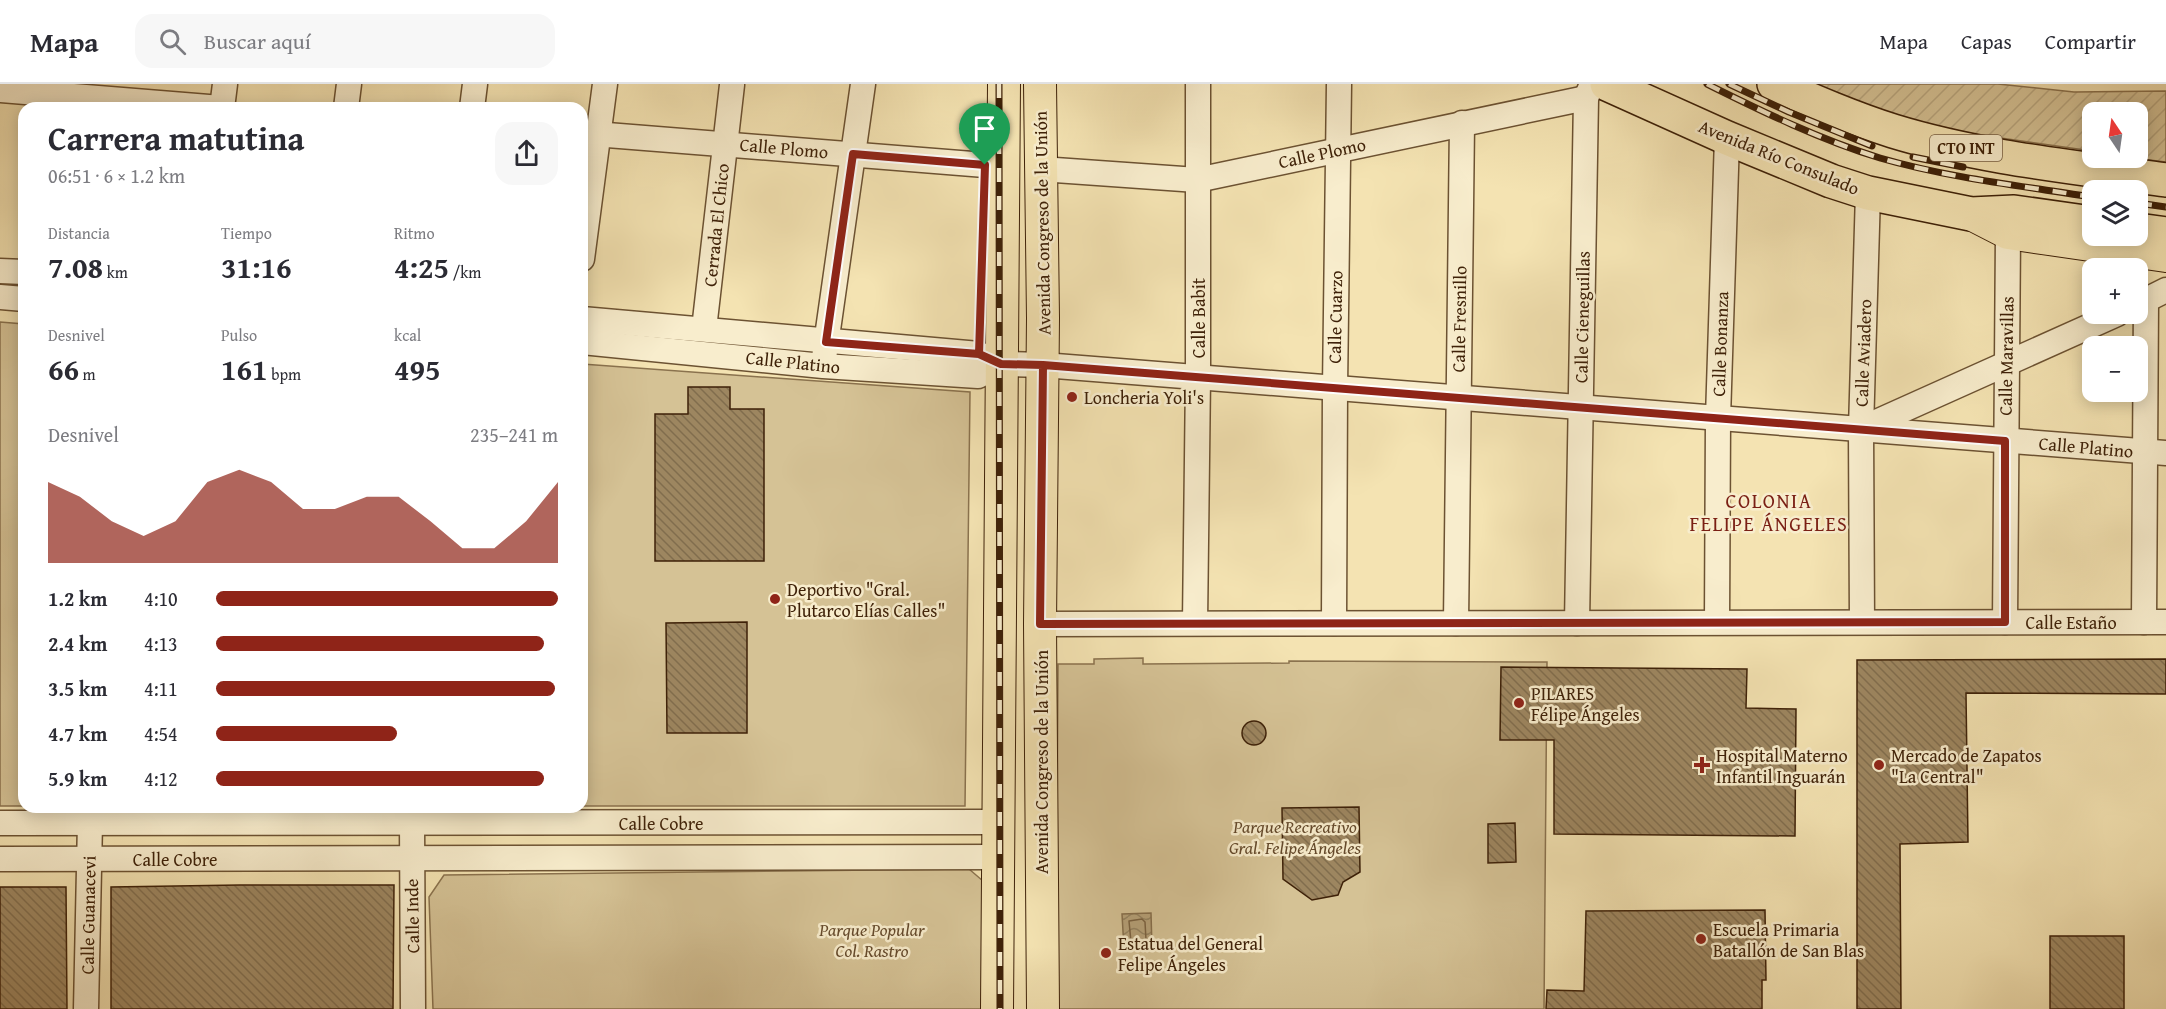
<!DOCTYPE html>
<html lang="es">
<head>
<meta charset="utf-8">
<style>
	:root { --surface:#fff; --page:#f7f7f7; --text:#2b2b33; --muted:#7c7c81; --line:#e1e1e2; --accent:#8f2418 }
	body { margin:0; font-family:"Gentium Book Plus",serif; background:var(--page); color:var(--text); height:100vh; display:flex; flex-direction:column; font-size:22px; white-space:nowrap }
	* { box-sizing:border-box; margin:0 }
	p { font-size:20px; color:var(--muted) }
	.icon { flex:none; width:33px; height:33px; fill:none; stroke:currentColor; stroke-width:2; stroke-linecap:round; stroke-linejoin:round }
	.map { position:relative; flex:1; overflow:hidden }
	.drawer { position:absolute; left:18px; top:18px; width:570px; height:711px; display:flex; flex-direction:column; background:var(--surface); border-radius:18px; box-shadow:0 3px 15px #0003 }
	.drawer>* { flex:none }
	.needle { width:39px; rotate:347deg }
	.buttons { position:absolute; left:2082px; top:18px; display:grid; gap:12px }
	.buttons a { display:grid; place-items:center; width:66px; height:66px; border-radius:12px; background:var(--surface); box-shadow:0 3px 15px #0003; font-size:30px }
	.pin { position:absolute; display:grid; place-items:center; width:51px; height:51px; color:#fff; margin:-62px -26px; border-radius:50% 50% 50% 0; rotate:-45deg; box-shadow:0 0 6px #0007 }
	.pin .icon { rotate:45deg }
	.round { display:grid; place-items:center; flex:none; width:63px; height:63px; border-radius:18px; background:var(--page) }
	.overview { display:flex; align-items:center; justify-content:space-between; height:102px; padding:0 30px }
	h1 { font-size:33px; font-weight:700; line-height:45px }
	.figures { display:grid; grid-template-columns:repeat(3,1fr); gap:9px; height:102px; padding:6px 30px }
	.figures div { display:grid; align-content:center }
	.figures b { font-size:30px; font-weight:700 }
	.figures small { font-size:16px; font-weight:400 }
	.figures p { font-size:16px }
	.chart { height:168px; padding:12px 30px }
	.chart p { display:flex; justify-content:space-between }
	.chart svg { width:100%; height:108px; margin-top:6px; fill:var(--accent); opacity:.7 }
	ul { padding:0 30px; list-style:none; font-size:20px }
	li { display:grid; grid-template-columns:96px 72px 1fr; align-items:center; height:45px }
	li i { height:15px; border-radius:8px; background:var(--accent) }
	header { display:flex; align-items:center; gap:36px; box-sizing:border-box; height:84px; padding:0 30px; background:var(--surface); border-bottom:2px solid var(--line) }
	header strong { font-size:28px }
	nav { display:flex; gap:33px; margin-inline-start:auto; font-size:21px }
	.search { width:420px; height:54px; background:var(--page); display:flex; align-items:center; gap:15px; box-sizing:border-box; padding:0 21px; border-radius:18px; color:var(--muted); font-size:22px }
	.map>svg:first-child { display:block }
</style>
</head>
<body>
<header>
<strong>Mapa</strong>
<div class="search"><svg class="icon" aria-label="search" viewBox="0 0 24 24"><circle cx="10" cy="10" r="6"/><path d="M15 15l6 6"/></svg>Buscar aquí</div>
<nav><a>Mapa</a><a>Capas</a><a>Compartir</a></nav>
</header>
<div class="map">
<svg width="2166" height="925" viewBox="0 0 2166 925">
	<defs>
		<pattern id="garden-furrows" width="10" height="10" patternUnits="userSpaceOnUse" patternTransform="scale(1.5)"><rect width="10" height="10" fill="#d5c295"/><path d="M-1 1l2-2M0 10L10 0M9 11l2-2" fill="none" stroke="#b8a67f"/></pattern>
		<pattern id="water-waves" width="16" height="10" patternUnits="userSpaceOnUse" patternTransform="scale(1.5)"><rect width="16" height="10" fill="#b6a178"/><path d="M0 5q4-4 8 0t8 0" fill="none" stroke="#958360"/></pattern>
		<pattern id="building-back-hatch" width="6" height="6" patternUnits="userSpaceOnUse" patternTransform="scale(1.5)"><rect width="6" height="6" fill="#9d8660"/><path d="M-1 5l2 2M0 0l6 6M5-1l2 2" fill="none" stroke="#816d4d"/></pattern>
	</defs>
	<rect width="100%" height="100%" fill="#f4e3b2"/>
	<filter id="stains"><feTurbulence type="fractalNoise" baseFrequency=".00333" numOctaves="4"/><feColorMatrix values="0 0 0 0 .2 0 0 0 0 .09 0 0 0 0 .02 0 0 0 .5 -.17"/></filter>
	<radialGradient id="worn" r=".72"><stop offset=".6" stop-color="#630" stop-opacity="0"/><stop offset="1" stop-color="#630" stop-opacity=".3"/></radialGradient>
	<!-- park -->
	<g fill="#d5c295" stroke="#8a724e" stroke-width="1.5">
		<polygon points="0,238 24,240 24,722 0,722"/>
		<polygon points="582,280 970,308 965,722 582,722"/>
		<polygon points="1143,574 1143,580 1289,579 1289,577 1547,578 1544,925 1056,925 1058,580 1094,580 1094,575"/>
		<polygon points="969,785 983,797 984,925 433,925 429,813 444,791"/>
	</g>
	<!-- garden -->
	<polygon fill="url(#garden-furrows)" stroke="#8a724e" stroke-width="1.5" points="1797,0 1998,0 2074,8 2166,7 2166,78 2133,74 2138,74 2138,28 2092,28 2092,67 1924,43"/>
	<!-- water -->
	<polygon fill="url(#water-waves)" stroke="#866e4b" stroke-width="1.5" points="1151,829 1152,864 1124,865 1122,830"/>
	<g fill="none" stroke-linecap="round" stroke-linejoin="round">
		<!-- shore -->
		<polygon stroke="#7a6140" stroke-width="1.5" points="1142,835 1145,838 1146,856 1131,858 1129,837"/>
	</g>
	<!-- building -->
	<g fill="url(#building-back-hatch)" stroke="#3e2108" stroke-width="1.5">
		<polygon points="688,303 730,303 730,325 764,325 764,477 655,477 655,330 688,330"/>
		<polygon points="747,538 747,649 667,649 666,539"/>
		<polygon points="2166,575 2166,610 1966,609 1968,758 1900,760 1901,925 1857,925 1857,576"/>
		<polygon points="1501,583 1747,585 1746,624 1796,625 1795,752 1554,750 1554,656 1500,656"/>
		<circle cx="1254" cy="649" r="12"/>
		<polygon points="1359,723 1360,788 1343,798 1338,811 1312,816 1283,795 1282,724"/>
		<polygon points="1515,739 1516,778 1488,779 1488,740"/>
		<polygon points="240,801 394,801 393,925 111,925 111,803"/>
		<polygon points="0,803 66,803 67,925 0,925"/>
		<polygon points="1765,826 1766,896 1762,896 1762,925 1546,925 1547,906 1584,907 1586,827"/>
		<rect x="2050" y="852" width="74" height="73"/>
	</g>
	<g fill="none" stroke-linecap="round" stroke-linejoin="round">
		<!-- minor casing -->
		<g stroke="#6c5232" stroke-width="27">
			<g id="minor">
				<polyline points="0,6 221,24"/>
				<polyline points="222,24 225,0"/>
				<polyline points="346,24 349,0"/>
				<polyline points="472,24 475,0"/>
				<polyline points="582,49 985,81"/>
				<polyline points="1055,86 1197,96 1586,14"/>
				<polyline points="582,175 605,0"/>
				<polyline points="0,187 24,188"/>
				<polyline points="0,213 24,215"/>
				<polyline points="2138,220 2166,206"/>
				<polyline points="582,235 979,270 1001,280 1043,281 2166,369"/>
				<polyline points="704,245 732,1"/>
				<polyline points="582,258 823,282 978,292 1001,280"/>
				<polyline points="824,274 863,0"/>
				<polyline points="1863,344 2117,230"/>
				<polyline points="1717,538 1718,334 1727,54"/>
				<polyline points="1862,538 1861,345 1868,109"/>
				<polyline points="2005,538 2008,149"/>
				<polyline points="2144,538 2146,216"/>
				<polyline points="1195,539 1198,293 1198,0"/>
				<polyline points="1334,539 1335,304 1339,0"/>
				<polyline points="1456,539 1462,39"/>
				<polyline points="1577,539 1586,14 1592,0"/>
				<polyline points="1040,540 2166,538"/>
				<polyline points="412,738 413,925"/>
				<polyline points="0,739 998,738"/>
				<polyline points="0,775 998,773"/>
				<polyline points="86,925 90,738"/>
			</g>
		</g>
		<!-- major casing -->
		<g stroke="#3e2108" stroke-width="34">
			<g id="major">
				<polyline points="1040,0 1043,234 1040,540 1043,925"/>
				<polyline points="1971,130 2008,149 2166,172"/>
				<polyline points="997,925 1004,0"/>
			</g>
		</g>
		<!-- highway casing -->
		<g stroke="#3e2108" stroke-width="36">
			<g id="highway">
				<polyline points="1607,0 1727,54 1831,97 1868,109 1971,130 2014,128 2092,139"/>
				<path d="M1774,0C1813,17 1852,34 1893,47C1981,74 2075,83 2166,96"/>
				<polyline points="2138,146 2166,150"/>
			</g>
		</g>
		<!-- minor -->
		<use href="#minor" stroke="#f8edcd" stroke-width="24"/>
		<!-- major -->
		<use href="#major" stroke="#f4e3b2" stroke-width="32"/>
		<!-- highway -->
		<use href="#highway" stroke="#f4e3b2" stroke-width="33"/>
		<!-- rail casing -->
		<g stroke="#3e2108" stroke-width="7">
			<g id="rail">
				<polyline points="999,0 1000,925"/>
				<path d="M1707,0C1763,28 1821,56 1880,74C1949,94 2022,102 2092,113"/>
				<polyline points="1729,0 1789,28 1872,62"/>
				<polyline points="1913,73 1963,83"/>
				<polyline points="2138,119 2166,123"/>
			</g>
		</g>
		<!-- rail -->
		<use href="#rail" stroke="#f8edcd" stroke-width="4.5" stroke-dasharray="14" stroke-linecap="butt"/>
	</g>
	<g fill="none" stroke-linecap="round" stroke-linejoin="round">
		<!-- route casing -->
		<g stroke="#fff" stroke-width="12">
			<polyline id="route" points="985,81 853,70 826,258 979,270 1001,280 1043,281 2005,357 2005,538 1040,540 1043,281 1001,280 979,270 985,81"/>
		</g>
		<!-- route -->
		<use href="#route" stroke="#8f2418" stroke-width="8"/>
	</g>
	<!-- markers -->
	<g fill="#8f2418" stroke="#f8edcd" stroke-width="2">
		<circle cx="1072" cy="313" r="6"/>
		<circle cx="775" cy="515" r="6"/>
		<circle cx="1519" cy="619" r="6"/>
		<path d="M1699 672h6v6h6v6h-6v6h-6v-6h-6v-6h6z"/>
		<circle cx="1879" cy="681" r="6"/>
		<circle cx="1701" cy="855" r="6"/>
		<circle cx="1106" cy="869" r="6"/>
	</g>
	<g text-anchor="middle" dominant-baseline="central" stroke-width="5" stroke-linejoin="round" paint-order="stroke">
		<!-- shield labels -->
		<rect fill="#f8edcd" stroke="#765e43" stroke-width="1.5" x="1930" y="51" width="72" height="26" rx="4.5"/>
		<g font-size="16" font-weight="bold" fill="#3e2108">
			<text x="1966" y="64">CTO INT</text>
		</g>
		<!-- street labels -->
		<g font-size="18" fill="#3e2108" stroke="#f8edcd">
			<text transform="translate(784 64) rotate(5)">Calle Plomo</text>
			<text transform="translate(1322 69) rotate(-12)">Calle Plomo</text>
			<text transform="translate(1779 73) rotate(22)">Avenida Río Consulado</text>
			<text transform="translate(1042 139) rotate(-91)">Avenida Congreso de la Unión</text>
			<text transform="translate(716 141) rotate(-84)">Cerrada El Chico</text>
			<text transform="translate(1335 233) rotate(-89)">Calle Cuarzo</text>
			<text transform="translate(1582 233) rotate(-89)">Calle Cieneguillas</text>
			<text transform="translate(1198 234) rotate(-90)">Calle Babit</text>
			<text transform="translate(1459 235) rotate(-89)">Calle Fresnillo</text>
			<text transform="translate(1720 260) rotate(-88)">Calle Bonanza</text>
			<text transform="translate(1863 269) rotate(-88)">Calle Aviadero</text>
			<text transform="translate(2006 272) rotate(-89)">Calle Maravillas</text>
			<text transform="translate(793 278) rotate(6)">Calle Platino</text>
			<text transform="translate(2086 363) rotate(5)">Calle Platino</text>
			<text x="2071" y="538">Calle Estaño</text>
			<text transform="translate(1041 678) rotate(-90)">Avenida Congreso de la Unión</text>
			<text x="661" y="739">Calle Cobre</text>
			<text x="175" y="775">Calle Cobre</text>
			<text transform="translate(88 831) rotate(-89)">Calle Guanacevi</text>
			<text transform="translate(412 832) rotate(-91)">Calle Inde</text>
		</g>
		<!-- poi labels -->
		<g font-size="18" fill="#3e2108" stroke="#f8edcd" text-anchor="start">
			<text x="1084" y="313">Loncheria Yoli's</text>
			<text x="787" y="505">Deportivo "Gral.<tspan x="787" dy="21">Plutarco Elías Calles"</tspan></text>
			<text x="1531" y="609">PILARES<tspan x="1531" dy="21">Félipe Ángeles</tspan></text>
			<text x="1716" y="671">Hospital Materno<tspan x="1716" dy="21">Infantil Inguarán</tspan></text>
			<text x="1891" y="671">Mercado de Zapatos<tspan x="1891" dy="21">"La Central"</tspan></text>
			<text x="1713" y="845">Escuela Primaria<tspan x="1713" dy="21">Batallón de San Blas</tspan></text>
			<text x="1118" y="859">Estatua del General<tspan x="1118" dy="21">Felipe Ángeles</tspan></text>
		</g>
		<!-- park labels -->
		<g font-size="18" font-style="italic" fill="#64492b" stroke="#f8edcd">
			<text x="1295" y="742">Parque Recreativo<tspan x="1295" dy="21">Gral. Felipe Ángeles</tspan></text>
			<text x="872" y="845">Parque Popular<tspan x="872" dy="21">Col. Rastro</tspan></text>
		</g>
		<!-- neighbourhood labels -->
		<g font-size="20" letter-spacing="1.5" fill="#7a1f14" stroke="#f8edcd">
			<text x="1769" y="416">COLONIA<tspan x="1769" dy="23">FELIPE ÁNGELES</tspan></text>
		</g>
	</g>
	<rect width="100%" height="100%" filter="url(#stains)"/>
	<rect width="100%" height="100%" fill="url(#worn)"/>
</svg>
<div class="buttons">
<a><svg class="needle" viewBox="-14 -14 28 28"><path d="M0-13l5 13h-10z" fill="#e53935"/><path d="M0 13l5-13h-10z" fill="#7c7c81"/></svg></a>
<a><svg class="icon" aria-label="layers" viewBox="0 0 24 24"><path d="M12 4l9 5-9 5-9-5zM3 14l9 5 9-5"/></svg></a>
<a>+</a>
<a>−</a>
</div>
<div class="pin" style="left:985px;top:81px;background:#1e9e55"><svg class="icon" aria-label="arrive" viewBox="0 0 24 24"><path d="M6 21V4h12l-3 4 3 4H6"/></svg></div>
<section class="drawer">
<div class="overview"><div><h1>Carrera matutina</h1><p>06:51 · 6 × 1.2 km</p></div><a class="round"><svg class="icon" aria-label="share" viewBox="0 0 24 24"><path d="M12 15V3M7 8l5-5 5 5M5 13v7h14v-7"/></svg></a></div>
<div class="figures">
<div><p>Distancia</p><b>7.08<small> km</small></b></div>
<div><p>Tiempo</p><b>31:16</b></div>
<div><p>Ritmo</p><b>4:25<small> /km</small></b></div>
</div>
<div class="figures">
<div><p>Desnivel</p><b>66<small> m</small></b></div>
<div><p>Pulso</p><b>161<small> bpm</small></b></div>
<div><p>kcal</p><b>495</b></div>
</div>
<div class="chart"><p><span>Desnivel</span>235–241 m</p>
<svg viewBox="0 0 160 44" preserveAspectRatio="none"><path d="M0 44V11L10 17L20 27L30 33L40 27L50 11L60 6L70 11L80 22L90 22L100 17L110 17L120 27L130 38L140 38L150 27L160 11V44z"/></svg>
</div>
<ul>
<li><b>1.2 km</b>4:10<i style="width:100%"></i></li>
<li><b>2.4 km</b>4:13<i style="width:96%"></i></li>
<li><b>3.5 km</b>4:11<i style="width:99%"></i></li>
<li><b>4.7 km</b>4:54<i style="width:53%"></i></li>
<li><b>5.9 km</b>4:12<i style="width:96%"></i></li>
</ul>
</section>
</div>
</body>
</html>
